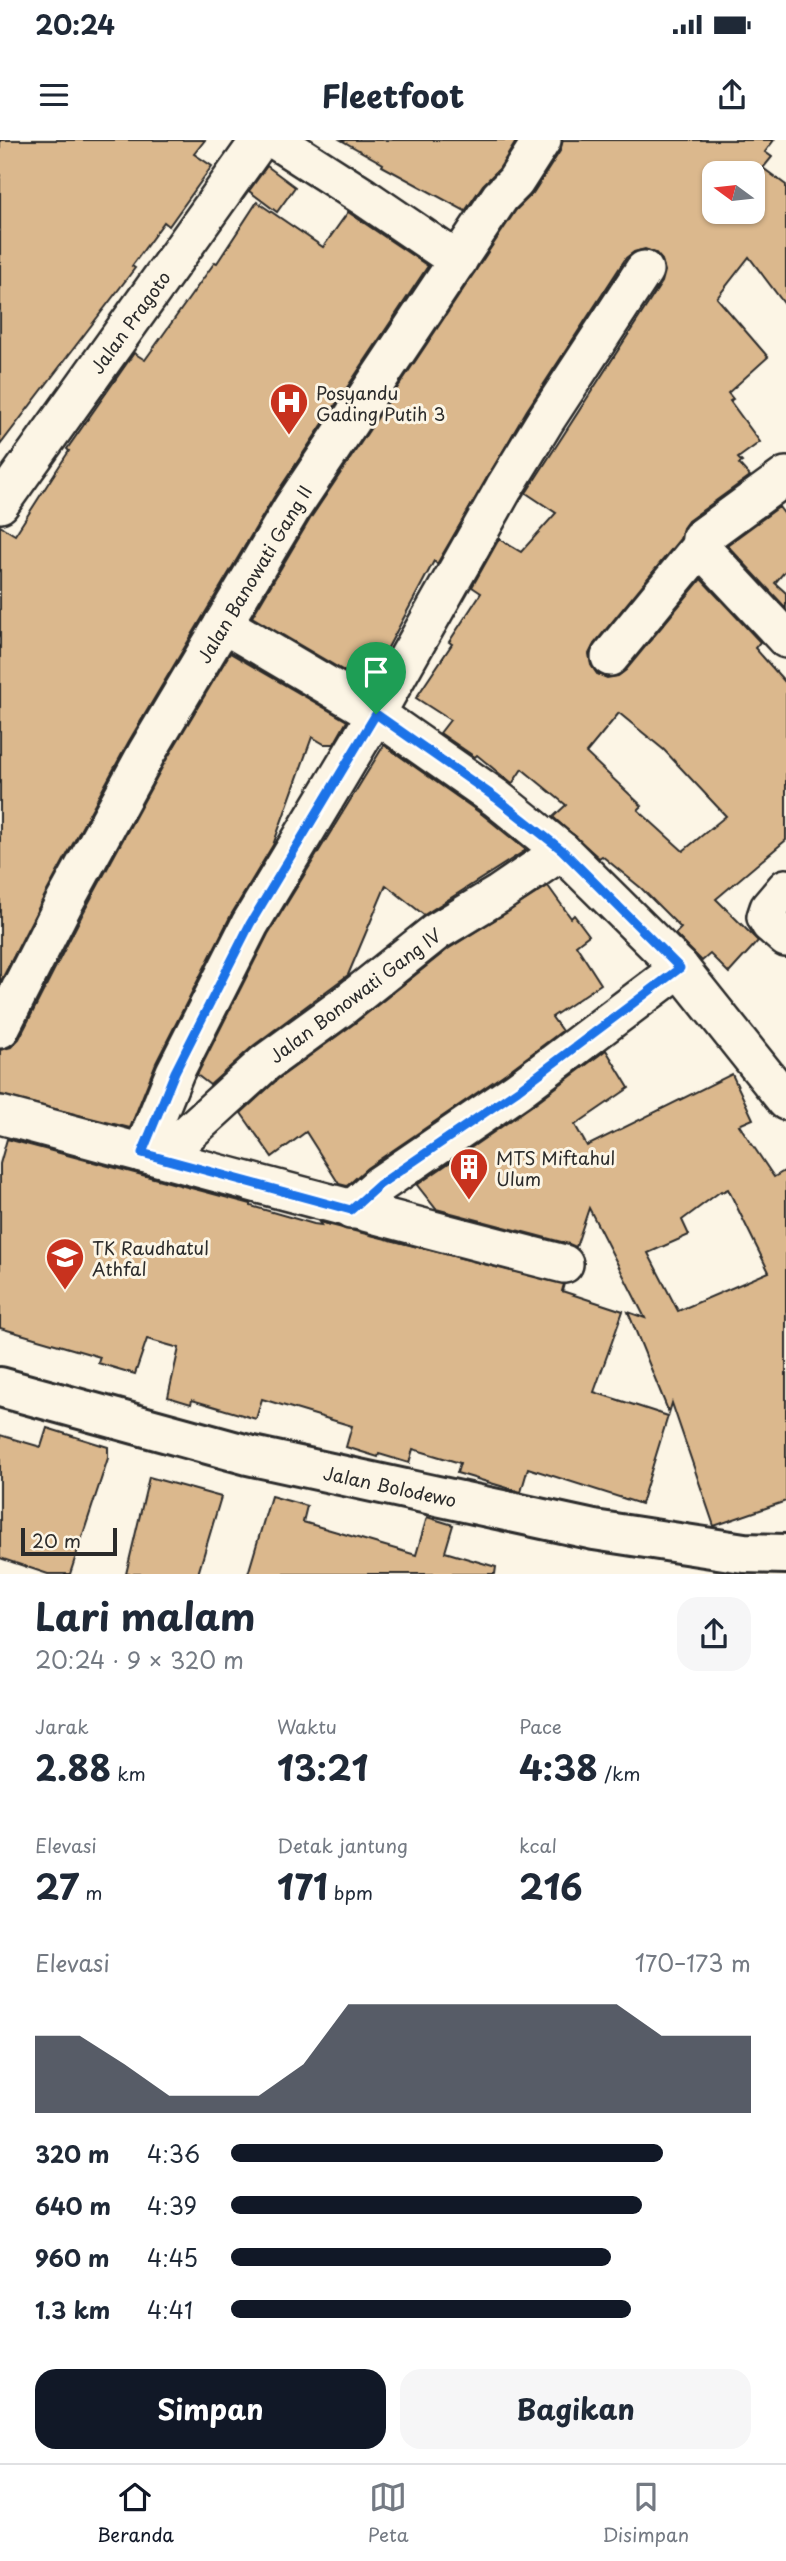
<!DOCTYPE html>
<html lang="id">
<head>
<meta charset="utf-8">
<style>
	:root { --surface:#fff; --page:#f6f6f7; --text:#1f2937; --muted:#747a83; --line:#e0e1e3; --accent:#111827 }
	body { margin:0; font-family:"Playpen Sans",sans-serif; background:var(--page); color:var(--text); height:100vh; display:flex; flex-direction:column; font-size:26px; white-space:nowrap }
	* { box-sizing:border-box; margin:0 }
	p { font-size:23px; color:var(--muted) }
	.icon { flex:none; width:38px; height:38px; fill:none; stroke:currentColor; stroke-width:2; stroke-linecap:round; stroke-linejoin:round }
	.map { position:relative; height:1434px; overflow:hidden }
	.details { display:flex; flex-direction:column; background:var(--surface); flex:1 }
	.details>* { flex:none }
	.needle { width:46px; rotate:285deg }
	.tools { position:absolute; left:702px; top:21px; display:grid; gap:14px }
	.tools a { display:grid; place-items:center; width:63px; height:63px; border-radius:14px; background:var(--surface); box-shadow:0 2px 5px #0004; font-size:35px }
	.scale { position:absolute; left:21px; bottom:18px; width:96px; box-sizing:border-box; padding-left:7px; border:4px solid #2b2b2b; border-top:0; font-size:19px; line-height:24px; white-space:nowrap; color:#2b2b2b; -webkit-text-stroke:5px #fcf5e5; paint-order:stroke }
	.pin { position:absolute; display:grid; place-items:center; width:60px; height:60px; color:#fff; margin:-72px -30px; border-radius:50% 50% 50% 0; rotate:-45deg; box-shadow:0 0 7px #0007 }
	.pin .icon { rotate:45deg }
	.round { display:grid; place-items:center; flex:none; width:74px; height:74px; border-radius:21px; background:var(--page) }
	.headline { display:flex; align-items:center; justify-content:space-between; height:119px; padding:0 35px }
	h1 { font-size:38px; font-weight:700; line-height:52px }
	.metrics { display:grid; grid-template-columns:repeat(3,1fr); gap:10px; height:119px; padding:7px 35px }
	.metrics div { display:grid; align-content:center }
	.metrics b { font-size:35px; font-weight:700 }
	.metrics small { font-size:19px; font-weight:400 }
	.metrics p { font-size:19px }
	.chart { height:196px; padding:14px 35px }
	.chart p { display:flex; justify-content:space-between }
	.chart svg { width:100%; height:126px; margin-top:7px; fill:var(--accent); opacity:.7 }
	.primary-button { display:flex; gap:14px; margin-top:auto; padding:14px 35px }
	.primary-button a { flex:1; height:80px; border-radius:21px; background:var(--accent); color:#fff; font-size:28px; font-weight:700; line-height:80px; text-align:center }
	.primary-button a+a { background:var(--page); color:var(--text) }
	ul { padding:0 35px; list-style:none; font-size:23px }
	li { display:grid; grid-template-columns:112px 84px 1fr; align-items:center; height:52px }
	li i { height:18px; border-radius:9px; background:var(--accent) }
	.status { display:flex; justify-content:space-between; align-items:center; height:49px; padding:0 35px; background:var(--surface); direction:ltr }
	.status svg { height:19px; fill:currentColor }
	header { display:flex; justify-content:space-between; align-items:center; height:91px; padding:0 35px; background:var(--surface); font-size:32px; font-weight:700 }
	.tabs { display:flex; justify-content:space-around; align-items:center; height:98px; border-top:2px solid var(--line); background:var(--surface); font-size:19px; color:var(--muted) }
	.tabs a { display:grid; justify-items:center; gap:4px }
	.tabs .active { color:var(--accent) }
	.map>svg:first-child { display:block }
</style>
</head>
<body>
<div class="status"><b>20:24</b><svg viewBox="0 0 49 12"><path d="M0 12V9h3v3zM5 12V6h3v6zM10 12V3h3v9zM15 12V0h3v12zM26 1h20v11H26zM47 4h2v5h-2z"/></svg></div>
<header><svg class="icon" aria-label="menu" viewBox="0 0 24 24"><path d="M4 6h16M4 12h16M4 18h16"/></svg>Fleetfoot<svg class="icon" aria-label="share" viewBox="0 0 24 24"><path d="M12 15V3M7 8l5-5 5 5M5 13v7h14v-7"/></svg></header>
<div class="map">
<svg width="786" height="1434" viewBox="0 0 786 1434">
	<rect width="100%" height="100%" fill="#fcf5e5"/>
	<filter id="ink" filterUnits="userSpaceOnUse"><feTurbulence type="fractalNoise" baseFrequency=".0143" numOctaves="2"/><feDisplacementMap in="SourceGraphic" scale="14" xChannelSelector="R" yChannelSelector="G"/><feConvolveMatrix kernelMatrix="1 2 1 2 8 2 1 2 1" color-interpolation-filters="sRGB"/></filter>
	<g filter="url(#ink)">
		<!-- building -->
		<g fill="#dbb88d" stroke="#2b2b2b" stroke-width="2" fill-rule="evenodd">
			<polygon points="0,0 205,0 194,14 212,26 169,86 164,82 132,126 135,128 0,305"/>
			<polygon points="341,0 517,0 499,29 483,45 465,71 382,26 383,24"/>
			<path d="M563,0H774L765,12L772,17L763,28L786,45V166L749,117L717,158L768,217L728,253L733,259L730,261L760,302L738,318L742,322L739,324L750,336L688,381L683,388L680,399L594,504L589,514L591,525L597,534L607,538L618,536L626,530L701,439L760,502L755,508L786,543V700L716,759L758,801L729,833L710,814L702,821L675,794L681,788L641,748L602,716L599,718L553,677L566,665L522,629L512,644L477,615L475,617L440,593L450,580L416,558L452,504L449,502L481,453L472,447L499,399L521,412L556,373L526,353L662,142L665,131L662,120L656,113L645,109L634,112L626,118L527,270L437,424L434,421L368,545L252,477L310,379L516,70L533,53L560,11ZM714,33H752V72H714ZM619,573L664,610L726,676L683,711L638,670L642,666L586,613Z"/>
			<polygon points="267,26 295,47 277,72 249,51"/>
			<polygon points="257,62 323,107 348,72 428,126 274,357 129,601 45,755 0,843 0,386 15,395 69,311 67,309 134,213 145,220 215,122 217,123"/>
			<polygon points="779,367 786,376 786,430 775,443 786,453 786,468 727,405"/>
			<polygon points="230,513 347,581 334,604 324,604 312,597 273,705 231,775 156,923 130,988 0,955 0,910 11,907 19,899 82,775 165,622"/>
			<polygon points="384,605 483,675 526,710 424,775 386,745 348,835 253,906 210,945 197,935 268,794"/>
			<polygon points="548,746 571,778 574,775 589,795 576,805 601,844 552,877 562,891 506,933 367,1028 347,1046 339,1044 306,992 272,1017 241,973 278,939 355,883 448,809"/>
			<path d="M606,910L629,948L575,985L587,1006L732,934L753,979L739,985L774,1037L786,1030V1361L714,1386L672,1263L669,1273L628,1172L645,1178L589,1068L576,1107L569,1104L436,1069L417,1045L530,967ZM728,1049L769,1132L678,1171L648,1113L689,1095L682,1080L721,1051L722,1052Z"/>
			<polygon points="7,999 251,1064 251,1066 314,1084 321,1085 319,1082 564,1144 562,1151 623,1171 594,1252 668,1276 641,1364 528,1328 521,1352 457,1333 460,1323 413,1309 409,1323 379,1314 378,1317 346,1307 352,1286 262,1259 256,1279 192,1260 191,1264 168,1257 179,1208 147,1199 135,1234 98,1223 100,1217 0,1188 0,1024"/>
			<polygon points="47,1288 108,1307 108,1318 70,1434 48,1434 0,1418 0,1295 41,1307"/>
			<polygon points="149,1337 221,1357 198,1434 126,1434"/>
			<polygon points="271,1356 307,1366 303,1382 416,1415 427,1377 453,1385 445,1412 496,1427 495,1434 248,1434"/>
		</g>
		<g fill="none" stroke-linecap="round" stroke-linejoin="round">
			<!-- street casing -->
			<g stroke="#2b2b2b" stroke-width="42">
				<g id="street">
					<polyline points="275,0 364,57 458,121"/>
					<polyline points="0,364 260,0"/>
					<polyline points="700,407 786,499"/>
					<polyline points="700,407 701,398 786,336"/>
					<polyline points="223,484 376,574 496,658 562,711 680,828 786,961"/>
					<polyline points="610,517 700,407"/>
					<polyline points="786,748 769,768 766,777 770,784 786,798"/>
					<polyline points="0,889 63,765 147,612 292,368 500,57 515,42 542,0"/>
					<path d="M0,975C188,1025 375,1076 564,1124"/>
					<polyline points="142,1013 175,932 250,784 376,574 504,348 545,281 644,130"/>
					<polyline points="162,1017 265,923 342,867 436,792 499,754 562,711"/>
					<polyline points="351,1070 379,1045 518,950 680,828"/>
				</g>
			</g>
			<!-- secondary casing -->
			<g stroke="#2b2b2b" stroke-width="44">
				<polyline id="secondary" points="0,1247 248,1315 594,1390 744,1413 786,1414"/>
			</g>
			<!-- street -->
			<use href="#street" stroke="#fcf5e5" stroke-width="37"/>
			<!-- secondary -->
			<use href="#secondary" stroke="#fcf5e5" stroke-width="38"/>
		</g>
	</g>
	<g fill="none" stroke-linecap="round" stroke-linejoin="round" filter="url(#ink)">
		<!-- route casing -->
		<g stroke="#fff" stroke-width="14">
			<polygon id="route" points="376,574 496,658 562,710 680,828 518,950 379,1045 351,1070 142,1013 175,932 250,784"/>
		</g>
		<!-- route -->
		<use href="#route" stroke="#1a73e8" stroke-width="9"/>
	</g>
	<!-- icons -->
	<defs>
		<g id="hospital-pin" transform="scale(2.0125)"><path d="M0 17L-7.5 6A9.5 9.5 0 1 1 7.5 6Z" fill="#c8321e" stroke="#fcf5e5"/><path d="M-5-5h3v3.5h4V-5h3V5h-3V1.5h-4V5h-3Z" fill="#fff"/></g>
		<g id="building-pin" transform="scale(2.0125)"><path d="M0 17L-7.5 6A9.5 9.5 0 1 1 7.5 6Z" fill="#c8321e" stroke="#fcf5e5"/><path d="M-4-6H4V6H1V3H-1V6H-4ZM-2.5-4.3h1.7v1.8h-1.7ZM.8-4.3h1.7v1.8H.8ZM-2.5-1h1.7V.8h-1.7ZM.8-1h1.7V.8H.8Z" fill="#fff"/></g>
		<g id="school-pin" transform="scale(2.0125)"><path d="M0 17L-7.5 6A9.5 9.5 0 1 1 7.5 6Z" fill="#c8321e" stroke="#fcf5e5"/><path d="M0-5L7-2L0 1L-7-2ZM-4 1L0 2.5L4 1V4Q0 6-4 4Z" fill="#fff"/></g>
	</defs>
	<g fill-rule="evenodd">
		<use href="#hospital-pin" x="289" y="262"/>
		<use href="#building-pin" x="469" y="1027"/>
		<use href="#school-pin" x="65" y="1117"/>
	</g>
	<g text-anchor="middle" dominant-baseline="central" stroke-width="6" stroke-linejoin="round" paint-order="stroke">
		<!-- street labels -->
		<g font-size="18" fill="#2b2b2b" stroke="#fcf5e5">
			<text transform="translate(130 182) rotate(-54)">Jalan Pragoto</text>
			<text transform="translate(254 434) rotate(-59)">Jalan Banowati Gang II</text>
			<text transform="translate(355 855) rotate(-37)">Jalan Bonowati Gang IV</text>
			<text transform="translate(390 1346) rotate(12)">Jalan Bolodewo</text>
		</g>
		<!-- poi labels -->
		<g font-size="18" fill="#2b2b2b" stroke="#fcf5e5" text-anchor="start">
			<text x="316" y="252">Posyandu<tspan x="316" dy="21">Gading Putih 3</tspan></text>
			<text x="496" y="1017">MTS Miftahul<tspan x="496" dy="21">Ulum</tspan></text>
			<text x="92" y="1107">TK Raudhatul<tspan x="92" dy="21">Athfal</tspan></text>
		</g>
	</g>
</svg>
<div class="tools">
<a><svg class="needle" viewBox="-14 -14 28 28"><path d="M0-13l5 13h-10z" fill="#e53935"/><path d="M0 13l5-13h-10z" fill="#747a83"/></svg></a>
</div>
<div class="scale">20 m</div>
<div class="pin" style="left:376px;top:574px;background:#1e9e55"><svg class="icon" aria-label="arrive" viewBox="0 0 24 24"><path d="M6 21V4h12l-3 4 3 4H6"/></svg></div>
</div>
<section class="details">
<div class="headline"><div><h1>Lari malam</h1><p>20:24 · 9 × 320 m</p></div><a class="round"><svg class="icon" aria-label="share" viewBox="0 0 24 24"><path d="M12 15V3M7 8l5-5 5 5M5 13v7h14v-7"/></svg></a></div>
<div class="metrics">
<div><p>Jarak</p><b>2.88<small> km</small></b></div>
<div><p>Waktu</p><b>13:21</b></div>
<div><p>Pace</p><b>4:38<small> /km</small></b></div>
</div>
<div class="metrics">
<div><p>Elevasi</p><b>27<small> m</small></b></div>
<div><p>Detak jantung</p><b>171<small> bpm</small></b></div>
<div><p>kcal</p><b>216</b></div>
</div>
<div class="chart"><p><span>Elevasi</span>170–173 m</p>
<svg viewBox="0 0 160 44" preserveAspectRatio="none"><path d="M0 44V17L10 17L20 27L30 38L40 38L50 38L60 27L70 6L80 6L90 6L100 6L110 6L120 6L130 6L140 17L150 17L160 17V44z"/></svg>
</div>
<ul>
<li><b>320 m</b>4:36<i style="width:83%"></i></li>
<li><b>640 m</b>4:39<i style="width:79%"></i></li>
<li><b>960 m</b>4:45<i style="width:73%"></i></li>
<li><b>1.3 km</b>4:41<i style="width:77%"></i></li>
</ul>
<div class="primary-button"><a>Simpan</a><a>Bagikan</a></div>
</section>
<nav class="tabs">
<a class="active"><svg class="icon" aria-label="home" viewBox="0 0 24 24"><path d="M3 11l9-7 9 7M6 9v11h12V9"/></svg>Beranda</a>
<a><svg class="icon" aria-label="map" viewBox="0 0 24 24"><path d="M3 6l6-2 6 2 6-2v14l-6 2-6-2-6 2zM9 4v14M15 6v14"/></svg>Peta</a>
<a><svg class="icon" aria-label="saved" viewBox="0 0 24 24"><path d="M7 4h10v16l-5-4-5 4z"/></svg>Disimpan</a>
</nav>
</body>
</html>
